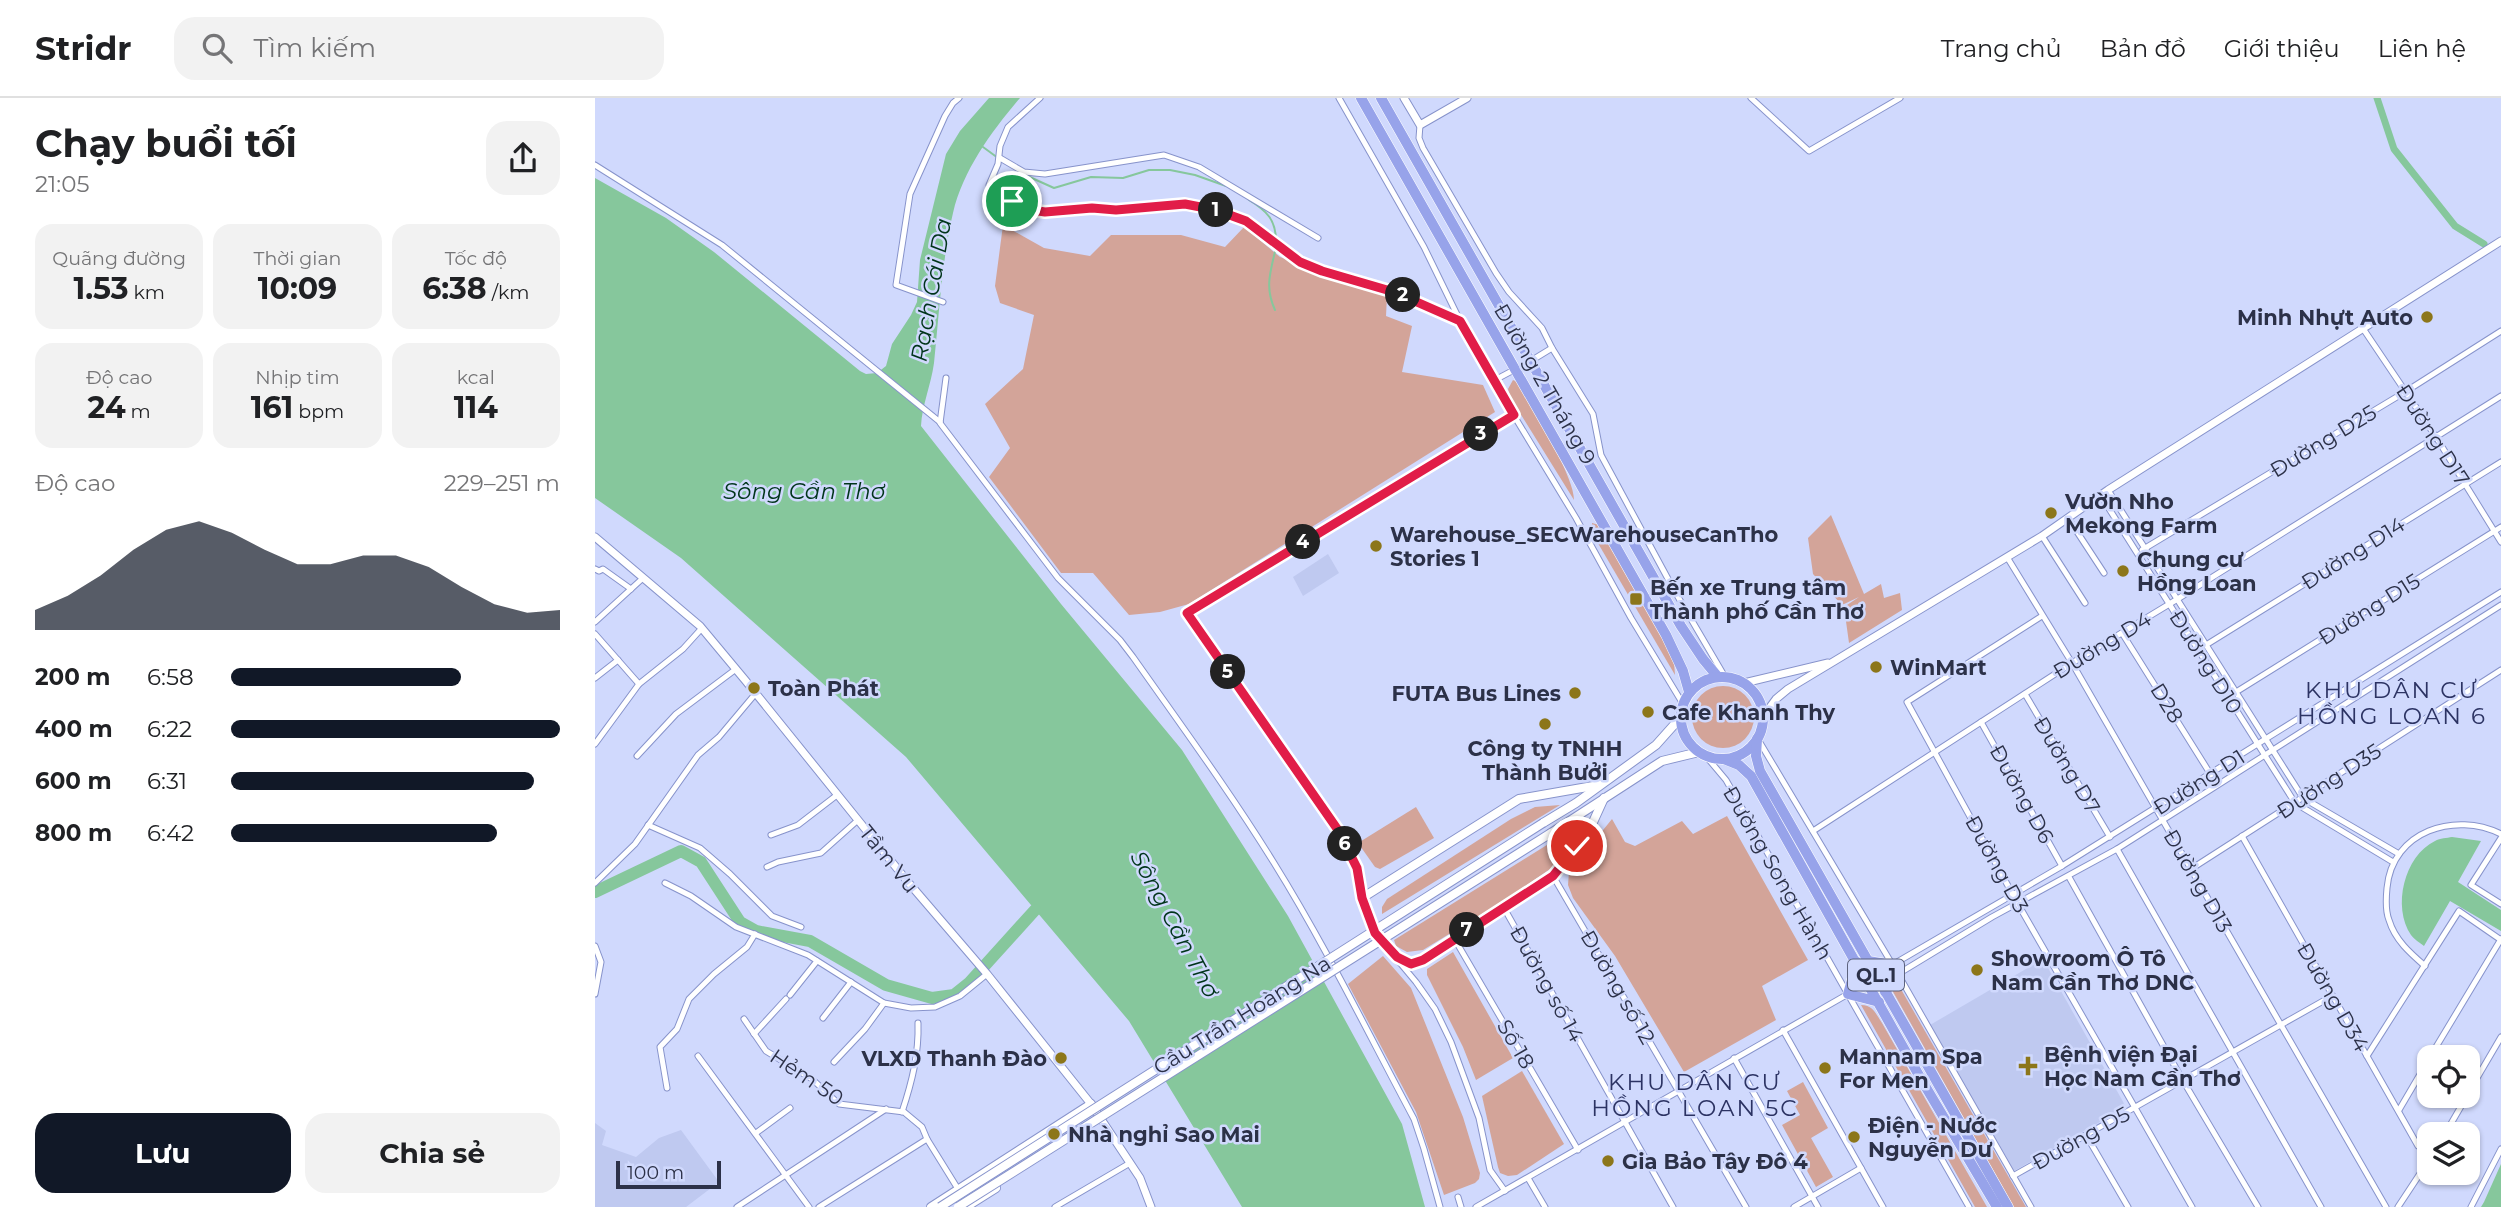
<!DOCTYPE html>
<html lang="vi">
<head>
<meta charset="utf-8">
<style>
	:root { --surface:#fff; --page:#f2f2f2; --text:#202124; --muted:#757577; --line:#e0e0e0; --accent:#111827 }
	body { margin:0; font-family:Montserrat,sans-serif; background:var(--page); color:var(--text); height:100vh; display:flex; flex-direction:column; font-size:26px; white-space:nowrap }
	* { box-sizing:border-box; margin:0 }
	p { font-size:23px; color:var(--muted) }
	.icon { flex:none; width:38px; height:38px; fill:none; stroke:currentColor; stroke-width:2; stroke-linecap:round; stroke-linejoin:round }
	.map { position:relative; flex:1; overflow:hidden }
	.side { display:flex; flex-direction:column; background:var(--surface); width:595px }
	.side>* { flex:none }
	.tools { position:absolute; left:1822px; top:947px; display:grid; gap:14px }
	.tools a { display:grid; place-items:center; width:63px; height:63px; border-radius:14px; background:var(--surface); box-shadow:0 2px 5px #0004; font-size:35px }
	.scale { position:absolute; left:21px; bottom:18px; width:105px; box-sizing:border-box; padding-left:7px; border:4px solid #2c3148; border-top:0; font-size:19px; line-height:24px; white-space:nowrap; color:#2c3148; -webkit-text-stroke:5px #d0d9fd; paint-order:stroke }
	.pin { position:absolute; display:grid; place-items:center; width:60px; height:60px; color:#fff; margin:-30px; border:4px solid #fff; border-radius:50%; box-shadow:0 2px 7px #0007 }
	.km { position:absolute; width:35px; height:35px; margin:-18px; border-radius:50%; background:#222; color:#fff; font-size:19px; line-height:35px; text-align:center }
	.round { display:grid; place-items:center; flex:none; width:74px; height:74px; border-radius:21px; background:var(--page) }
	.headline { display:flex; align-items:center; justify-content:space-between; height:119px; padding:0 35px }
	h1 { font-size:38px; font-weight:700; line-height:52px }
	.figures { display:grid; grid-template-columns:repeat(3,1fr); gap:10px; height:119px; padding:7px 35px }
	.figures div { display:grid; align-content:center; border-radius:18px; background:var(--page); text-align:center }
	.figures b { font-size:30px; font-weight:700 }
	.figures small { font-size:19px; font-weight:400 }
	.figures p { font-size:19px }
	.chart { height:196px; padding:14px 35px }
	.chart p { display:flex; justify-content:space-between }
	.chart svg { width:100%; height:126px; margin-top:7px; fill:var(--accent); opacity:.7 }
	.button { display:flex; gap:14px; margin-top:auto; padding:14px 35px }
	.button a { flex:1; height:80px; border-radius:21px; background:var(--accent); color:#fff; font-size:28px; font-weight:700; line-height:80px; text-align:center }
	.button a+a { background:var(--page); color:var(--text) }
	ul { padding:0 35px; list-style:none; font-size:23px }
	li { display:grid; grid-template-columns:112px 84px 1fr; align-items:center; height:52px }
	li i { height:18px; border-radius:9px; background:var(--accent) }
	header { display:flex; align-items:center; gap:42px; box-sizing:border-box; height:98px; padding:0 35px; background:var(--surface); border-bottom:2px solid var(--line) }
	header strong { font-size:33px }
	nav { display:flex; gap:38px; margin-inline-start:auto; font-size:24px }
	.search { width:490px; height:63px; background:var(--page); display:flex; align-items:center; gap:18px; box-sizing:border-box; padding:0 24px; border-radius:21px; color:var(--muted); font-size:26px }
	main { display:flex; flex:1; min-height:0 }
	.map>svg:first-child { display:block }
</style>
</head>
<body>
<header>
<strong>Stridr</strong>
<div class="search"><svg class="icon" aria-label="search" viewBox="0 0 24 24"><circle cx="10" cy="10" r="6"/><path d="M15 15l6 6"/></svg>Tìm kiếm</div>
<nav><a>Trang chủ</a><a>Bản đồ</a><a>Giới thiệu</a><a>Liên hệ</a></nav>
</header>
<main>
<section class="side">
<div class="headline"><div><h1>Chạy buổi tối</h1><p>21:05</p></div><a class="round"><svg class="icon" aria-label="share" viewBox="0 0 24 24"><path d="M12 15V3M7 8l5-5 5 5M5 13v7h14v-7"/></svg></a></div>
<div class="figures">
<div><p>Quãng đường</p><b>1.53<small> km</small></b></div>
<div><p>Thời gian</p><b>10:09</b></div>
<div><p>Tốc độ</p><b>6:38<small> /km</small></b></div>
</div>
<div class="figures">
<div><p>Độ cao</p><b>24<small> m</small></b></div>
<div><p>Nhịp tim</p><b>161<small> bpm</small></b></div>
<div><p>kcal</p><b>114</b></div>
</div>
<div class="chart"><p><span>Độ cao</span>229–251 m</p>
<svg viewBox="0 0 160 44" preserveAspectRatio="none"><path d="M0 44V37L10 32L20 25L30 16L40 9L50 6L60 10L70 16L80 21L90 21L100 18L110 18L120 22L130 29L140 35L150 38L160 37V44z"/></svg>
</div>
<ul>
<li><b>200 m</b>6:58<i style="width:70%"></i></li>
<li><b>400 m</b>6:22<i style="width:100%"></i></li>
<li><b>600 m</b>6:31<i style="width:92%"></i></li>
<li><b>800 m</b>6:42<i style="width:81%"></i></li>
</ul>
<div class="button"><a>Lưu</a><a>Chia sẻ</a></div>
</section>
<div class="map">
<svg width="1906" height="1109" viewBox="0 0 1906 1109">
	<rect width="100%" height="100%" fill="#d0d9fd"/>
	<!-- built -->
	<g fill="#bfc9f0">
		<polygon points="733,456 744,475 708,498 698,479"/>
		<polygon points="1448,861 1531,1009 1419,1073 1335,927"/>
		<polygon points="0,1025 11,1033 7,1047 41,1059 64,1040 86,1032 124,1084 91,1109 0,1109"/>
	</g>
	<!-- green -->
	<g fill="#d3a499">
		<polygon points="408,127 449,150 495,158 516,137 586,137 630,149 649,129 685,159 792,198 791,218 817,228 807,274 888,287 900,314 594,506 565,514 534,517 498,475 466,475 394,379 415,350 390,306 428,271 439,217 405,205 400,188"/>
		<path d="M918,282L922,284C936,308 979,377 979,402L915,299L913,291Z"/>
		<polygon points="1236,417 1269,496 1286,486 1289,500 1305,495 1307,512 1254,545 1249,509 1264,499 1247,507 1218,476 1213,440"/>
		<polygon points="997,425 1004,427 1073,549 1079,564 1080,577 997,435"/>
		<circle cx="1128" cy="619" r="31"/>
		<polygon points="965,707 787,816 787,809 792,801 916,721 940,709"/>
		<polygon points="821,709 839,740 785,771 780,769 763,745"/>
		<polygon points="1132,718 1213,862 1167,888 1181,922 1089,974 1020,858 978,800 973,787 974,774 1017,721 1030,744 1040,748 1087,723 1098,736"/>
		<polygon points="992,722 972,754 958,769 910,802 828,852 812,854 801,848 799,842"/>
		<polygon points="858,854 918,960 881,982 868,949 832,877 832,871"/>
		<polygon points="788,858 816,890 868,1019 885,1075 884,1081 880,1085 849,1097 821,1014 753,886"/>
		<polygon points="1300,888 1302,888 1307,893 1431,1109 1419,1109 1297,892"/>
		<path d="M1266,907C1278,907 1281,916 1287,925L1392,1109H1380Z"/>
		<polygon points="927,973 969,1046 922,1077 913,1078 905,1075 903,1069 887,998"/>
		<polygon points="1208,984 1233,1030 1216,1040 1238,1079 1221,1089 1187,1027 1205,1017 1192,993"/>
	</g>
	<!-- water -->
	<g fill="#86c79c">
		<path d="M394,0H425C397,33 368,72 358,115C347,161 344,218 339,265C336,287 327,307 326,328L466,506L587,652L693,818L807,1026L830,1109H647L534,923L311,659L86,460L0,400V80L71,120L119,154L265,273L271,276L282,275L291,268L297,246L316,217L322,204L325,162L351,56L365,33Z"/>
		<path d="M1857,739L1886,743L1863,784L1906,812V833L1855,803L1829,848C1825,845 1819,841 1816,837C1797,809 1809,758 1840,743C1845,740 1852,740 1857,739Z"/>
		<polygon points="1906,1066 1906,1109 1886,1109 1889,1104"/>
	</g>
	<g fill="none" stroke-linecap="round" stroke-linejoin="round">
		<!-- stream -->
		<g stroke="#86c79c" stroke-width="2">
			<polyline points="388,49 403,60"/>
			<polyline points="428,76 459,90 496,79 528,80 554,72 575,72 600,77 631,88"/>
			<path d="M654,102C672,113 681,122 681,143"/>
			<path d="M680,212C669,188 676,173 681,149"/>
		</g>
		<!-- canal -->
		<polyline stroke="#86c79c" stroke-width="7" points="1782,0 1799,51 1860,128 1889,146"/>
		<!-- river -->
		<polyline stroke="#86c79c" stroke-width="12" points="0,794 86,753 106,764 145,824 161,833 215,843 291,887 337,900 359,897 374,885 440,812"/>
		<!-- minor-tunnel -->
		<polyline stroke="#afb7d9" stroke-width="5" stroke-dasharray="5 2.5" stroke-linecap="butt" points="918,272 937,262"/>
		<!-- minor casing -->
		<g stroke="#8793cb" stroke-width="7">
			<g id="minor">
				<polyline points="445,0 413,29 405,48 403,66 394,87 397,92 444,114 497,110 521,112 581,106 621,112 658,127 705,164 727,173 808,197 865,223"/>
				<polyline points="744,0 829,149 873,239 898,283 981,420 1036,520 1088,606"/>
				<polyline points="1156,0 1214,53 1305,0"/>
				<polyline points="825,27 824,40 828,50 901,175 914,194 947,230 957,250 998,316 1006,357 1079,492 1130,579"/>
				<polyline points="405,60 429,74 450,76 569,57 604,69 723,140"/>
				<polyline points="0,67 127,147 345,324"/>
				<polyline points="348,204 301,187 315,96 350,18 358,5 364,0"/>
				<polyline points="1769,232 1841,339 1906,444"/>
				<polyline points="939,261 957,250"/>
				<path d="M351,280L345,325L463,480L525,542L538,559C586,627 635,694 679,765C730,847 773,935 819,1021L829,1051L845,1109"/>
				<polyline points="898,283 915,274"/>
				<polyline points="1513,392 1708,700 1804,756"/>
				<polyline points="1506,398 1700,705 1798,764"/>
				<polyline points="1473,420 1509,475"/>
				<polyline points="1447,438 1490,505"/>
				<polyline points="1547,452 1810,294 1906,233"/>
				<polyline points="1412,459 1477,565 1791,1109"/>
				<polyline points="0,471 4,473 8,471 36,491"/>
				<polyline points="1447,518 1312,604 1423,806 1597,1109"/>
				<polyline points="0,524 48,480"/>
				<polyline points="1527,535 1616,677"/>
				<polyline points="0,536 44,586 88,551 107,530"/>
				<polyline points="1611,547 1906,364"/>
				<polyline points="0,580 23,562"/>
				<polyline points="1641,594 1906,429"/>
				<polyline points="1430,596 1515,739"/>
				<polyline points="1386,624 1467,768"/>
				<polyline points="1164,643 1303,876 1436,1109"/>
				<polyline points="0,646 44,586"/>
				<polyline points="1110,657 1131,682 1374,1109"/>
				<polyline points="42,658 81,616 141,571"/>
				<polyline points="53,727 105,750 135,776 177,818 206,829"/>
				<polyline points="1218,733 1477,565 1581,502 1906,298"/>
				<polyline points="176,737 203,727 242,697"/>
				<polyline points="1647,738 1823,1048 1834,1055"/>
				<polyline points="1906,740 1876,787 1906,806"/>
				<polyline points="1522,751 1726,1109"/>
				<polyline points="172,769 183,764 226,755 263,722"/>
				<polyline points="1596,771 1906,572"/>
				<polyline points="958,778 1151,1109"/>
				<polyline points="1474,779 1587,981 1663,1109"/>
				<polyline points="0,785 40,746 103,657 124,639 161,595"/>
				<polyline points="70,785 96,798 141,829 213,857 289,905 316,910 340,909 365,898 392,876"/>
				<polyline points="909,810 1078,1109"/>
				<polyline points="859,840 983,1052"/>
				<polyline points="0,848 6,864 0,896"/>
				<polyline points="1297,867 1467,768 1906,494"/>
				<path d="M1830,868C1815,855 1800,842 1794,822C1790,812 1791,800 1792,790C1797,733 1860,713 1906,736"/>
				<polyline points="1303,876 1397,819 1522,751 1906,507"/>
				<polyline points="195,897 222,863"/>
				<polyline points="228,920 256,884"/>
				<polyline points="149,921 171,953 217,981 244,1006 309,1014 327,1029 332,1041 224,1109"/>
				<polyline points="1188,932 1288,1109"/>
				<polyline points="159,936 191,901"/>
				<polyline points="103,958 214,1109"/>
				<polyline points="1772,958 1864,813 1906,842"/>
				<polyline points="1835,959 1906,841"/>
				<polyline points="1139,960 1223,1109"/>
				<polyline points="239,964 270,931 289,905"/>
				<polyline points="72,990 65,949 82,931 94,901 119,876 152,849 160,836"/>
				<polyline points="1872,997 1906,939"/>
				<polyline points="1804,1012 1834,961"/>
				<path d="M307,1014C317,984 324,956 323,925"/>
				<polyline points="161,1035 195,1010"/>
				<polyline points="1850,1036 1872,998"/>
				<polyline points="1491,1037 1533,1109"/>
				<polyline points="332,1041 363,1091"/>
				<polyline points="1418,1078 1737,898"/>
				<polyline points="933,1080 950,1109"/>
				<polyline points="910,1093 895,1072 884,1020 856,944 840,911 821,884 780,835 767,800 762,770 743,732 592,515 919,317"/>
				<polyline points="863,1099 866,1109"/>
				<polyline points="142,1109 291,1011"/>
				<polyline points="460,1109 535,1065"/>
				<polyline points="881,1109 1253,896"/>
				<polyline points="1199,1109 1266,1070"/>
				<polyline points="1803,1109 1834,1062"/>
				<polyline points="1876,1109 1906,1051"/>
			</g>
		</g>
		<!-- tertiary casing -->
		<g stroke="#8793cb" stroke-width="9">
			<g id="tertiary">
				<polyline points="809,0 825,27 872,0"/>
				<polyline points="0,439 105,528 150,582 313,784 392,876 496,1006 545,1080 556,1109"/>
				<polyline points="1149,585 1233,565"/>
				<polyline points="1167,620 1181,601 1193,591 1447,438 1513,392 1906,143"/>
			</g>
		</g>
		<!-- secondary casing -->
		<g stroke="#8793cb" stroke-width="10">
			<g id="secondary">
				<polyline points="948,725 981,705 1061,647 1086,619"/>
				<polyline points="956,735 1067,663 1104,654"/>
				<polyline points="767,800 924,701 1004,687"/>
				<polyline points="801,859 816,866 829,862 859,840 958,778 994,733 1009,700"/>
				<polyline points="336,1109 496,1006"/>
				<polyline points="371,1109 401,1090"/>
			</g>
		</g>
		<!-- trunk casing -->
		<g stroke="#fff" stroke-width="11">
			<g id="trunk">
				<polyline points="766,0 1071,537 1088,573 1094,594"/>
				<polyline points="786,0 1086,528 1108,561 1123,579"/>
				<circle cx="1127" cy="620" r="41"/>
				<polyline points="1162,641 1161,658 1165,673 1413,1109"/>
				<polyline points="1129,661 1144,667 1156,678 1326,981 1402,1109"/>
				<polyline points="1273,863 1297,867"/>
				<polyline points="1262,864 1253,896 1284,904"/>
				<polyline points="1290,894 1303,876"/>
			</g>
		</g>
		<!-- minor -->
		<use href="#minor" stroke="#fff" stroke-width="5"/>
		<!-- tertiary -->
		<use href="#tertiary" stroke="#fff" stroke-width="7"/>
		<!-- secondary -->
		<use href="#secondary" stroke="#fff" stroke-width="8"/>
		<!-- trunk -->
		<use href="#trunk" stroke="#97a3ea" stroke-width="10"/>
		<!-- secondary-bridge casing -->
		<g stroke="#8793cb" stroke-width="10" stroke-linecap="butt">
			<g id="secondary-bridge">
				<polyline points="345,1109 948,725"/>
				<polyline points="363,1109 956,735"/>
			</g>
		</g>
		<!-- secondary-bridge -->
		<use href="#secondary-bridge" stroke="#fff" stroke-width="8"/>
	</g>
	<g fill="none" stroke-linecap="round" stroke-linejoin="round">
		<!-- route casing -->
		<g stroke="#fff" stroke-width="14">
			<polyline id="route" points="417,103 437,112 450,114 497,110 521,112 590,106 621,112 651,123 705,164 727,173 799,194 865,223 919,317 592,515 743,732 762,770 767,800 780,835 802,859 816,866 828,862 958,778 982,748"/>
		</g>
		<!-- route -->
		<use href="#route" stroke="#e11d48" stroke-width="9"/>
	</g>
	<!-- markers -->
	<g fill="#8c761a" stroke="#d0d9fd" stroke-width="2.5">
		<circle cx="1832" cy="219" r="7"/>
		<circle cx="1456" cy="415" r="7"/>
		<circle cx="781" cy="448" r="7"/>
		<circle cx="1528" cy="473" r="7"/>
		<rect x="1034" y="494" width="14" height="14" rx="3.5"/>
		<circle cx="1281" cy="569" r="7"/>
		<circle cx="159" cy="590" r="7"/>
		<circle cx="980" cy="595" r="7"/>
		<circle cx="1053" cy="614" r="7"/>
		<circle cx="950" cy="626" r="7"/>
		<circle cx="1382" cy="872" r="7"/>
		<circle cx="466" cy="960" r="7"/>
		<path d="M1429.5 957.5h7v7h7v7h-7v7h-7v-7h-7v-7h7z"/>
		<circle cx="1230" cy="970" r="7"/>
		<circle cx="459" cy="1036" r="7"/>
		<circle cx="1259" cy="1039" r="7"/>
		<circle cx="1013" cy="1063" r="7"/>
	</g>
	<g text-anchor="middle" dominant-baseline="central" stroke-width="5" stroke-linejoin="round" paint-order="stroke">
		<!-- shield labels -->
		<rect fill="#d0d9fd" stroke="#5d637e" stroke-width="2" x="1253" y="861.5" width="56" height="31" rx="5"/>
		<g font-size="19" font-weight="bold" fill="#2c3148">
			<text x="1281" y="877">QL.1</text>
		</g>
		<!-- poi labels -->
		<g font-size="21" font-weight="bold" fill="#2c3148" stroke="#d0d9fd" text-anchor="start">
			<text x="1818" y="219" text-anchor="end">Minh Nhựt Auto</text>
			<text x="1470" y="403">Vườn Nho<tspan x="1470" dy="24">Mekong Farm</tspan></text>
			<text x="795" y="436">Warehouse_SECWarehouseCanTho<tspan x="795" dy="24">Stories 1</tspan></text>
			<text x="1542" y="461">Chung cư<tspan x="1542" dy="24">Hồng Loan</tspan></text>
			<text x="1055" y="489">Bến xe Trung tâm<tspan x="1055" dy="24">Thành phố Cần Thơ</tspan></text>
			<text x="1295" y="569">WinMart</text>
			<text x="173" y="590">Toàn Phát</text>
			<text x="966" y="595" text-anchor="end">FUTA Bus Lines</text>
			<text x="1067" y="614">Cafe Khanh Thy</text>
			<text x="950" y="650" text-anchor="middle">Công ty TNHH<tspan x="950" dy="24">Thành Bưởi</tspan></text>
			<text x="1396" y="860">Showroom Ô Tô<tspan x="1396" dy="24">Nam Cần Thơ DNC</tspan></text>
			<text x="1449" y="956">Bệnh viện Đại<tspan x="1449" dy="24">Học Nam Cần Thơ</tspan></text>
			<text x="1244" y="958">Mannam Spa<tspan x="1244" dy="24">For Men</tspan></text>
			<text x="452" y="960" text-anchor="end">VLXD Thanh Đào</text>
			<text x="1273" y="1027">Điện - Nước<tspan x="1273" dy="24">Nguyễn Dư</tspan></text>
			<text x="473" y="1036">Nhà nghỉ Sao Mai</text>
			<text x="1027" y="1063">Gia Bảo Tây Đô 4</text>
		</g>
		<!-- street labels -->
		<g font-size="21" fill="#2c3148" stroke="#d0d9fd">
			<text transform="translate(950 286) rotate(60)">Đường 2 Tháng 9</text>
			<text transform="translate(1838 337) rotate(57)">Đường D17</text>
			<text transform="translate(1728 343) rotate(-31)">Đường D25</text>
			<text transform="translate(1758 455) rotate(-32)">Đường D14</text>
			<text transform="translate(1774 511) rotate(-32)">Đường D15</text>
			<text transform="translate(1507 547) rotate(-31)">Đường D4</text>
			<text transform="translate(1611 564) rotate(58)">Đường D10</text>
			<text transform="translate(1572 605) rotate(58)">D28</text>
			<text transform="translate(1472 667) rotate(59)">Đường D7</text>
			<text transform="translate(1734 683) rotate(-33)">Đường D35</text>
			<text transform="translate(1604 684) rotate(-32)">Đường D1</text>
			<text transform="translate(1427 696) rotate(61)">Đường D6</text>
			<text transform="translate(294 761) rotate(51)">Tầm Vu</text>
			<text transform="translate(1402 766) rotate(61)">Đường D3</text>
			<text transform="translate(1183 775) rotate(60)">Đường Song Hành</text>
			<text transform="translate(1603 783) rotate(60)">Đường D13</text>
			<text transform="translate(952 886) rotate(61)">Đường số 14</text>
			<text transform="translate(1023 889) rotate(60)">Đường số 12</text>
			<text transform="translate(1738 899) rotate(60)">Đường D34</text>
			<text transform="translate(647 917) rotate(-32)">Cầu Trần Hoàng Na</text>
			<text transform="translate(921 946) rotate(60)">Số 18</text>
			<text transform="translate(212 979) rotate(34)">Hẻm 50</text>
			<text transform="translate(1486 1040) rotate(-29)">Đường D5</text>
		</g>
		<!-- water labels -->
		<g font-size="23" font-style="italic" fill="#00351a" stroke="#d0d9fd">
			<text transform="translate(336 192) rotate(-80)">Rạch Cái Da</text>
			<text x="209" y="393">Sông Cần Thơ</text>
			<text transform="translate(580 826) rotate(62)">Sông Cần Thơ</text>
		</g>
		<!-- neighbourhood labels -->
		<g font-size="23" letter-spacing="2" fill="#2c3363" stroke="#d0d9fd">
			<text x="1797" y="592">KHU DÂN CƯ<tspan x="1797" dy="26">HỒNG LOAN 6</tspan></text>
			<text x="1100" y="984">KHU DÂN CƯ<tspan x="1100" dy="26">HỒNG LOAN 5C</tspan></text>
		</g>
	</g>
</svg>
<div class="tools">
<a><svg class="icon" aria-label="locate" viewBox="0 0 24 24"><circle cx="12" cy="12" r="6"/><path d="M12 2v4M12 18v4M2 12h4M18 12h4"/></svg></a>
<a><svg class="icon" aria-label="layers" viewBox="0 0 24 24"><path d="M12 4l9 5-9 5-9-5zM3 14l9 5 9-5"/></svg></a>
</div>
<div class="scale">100 m</div>
<div class="pin" style="left:417px;top:103px;background:#1e9e55"><svg class="icon" aria-label="arrive" viewBox="0 0 24 24"><path d="M6 21V4h12l-3 4 3 4H6"/></svg></div>
<div class="pin" style="left:982px;top:748px;background:#d93025"><svg class="icon" aria-label="check" viewBox="0 0 24 24"><path d="M5 12l5 5 9-10"/></svg></div>
<b class="km" style="left:621px;top:112px">1</b>
<b class="km" style="left:808px;top:197px">2</b>
<b class="km" style="left:886px;top:336px">3</b>
<b class="km" style="left:708px;top:444px">4</b>
<b class="km" style="left:633px;top:574px">5</b>
<b class="km" style="left:750px;top:746px">6</b>
<b class="km" style="left:872px;top:832px">7</b>
</div>
</main>
</body>
</html>
